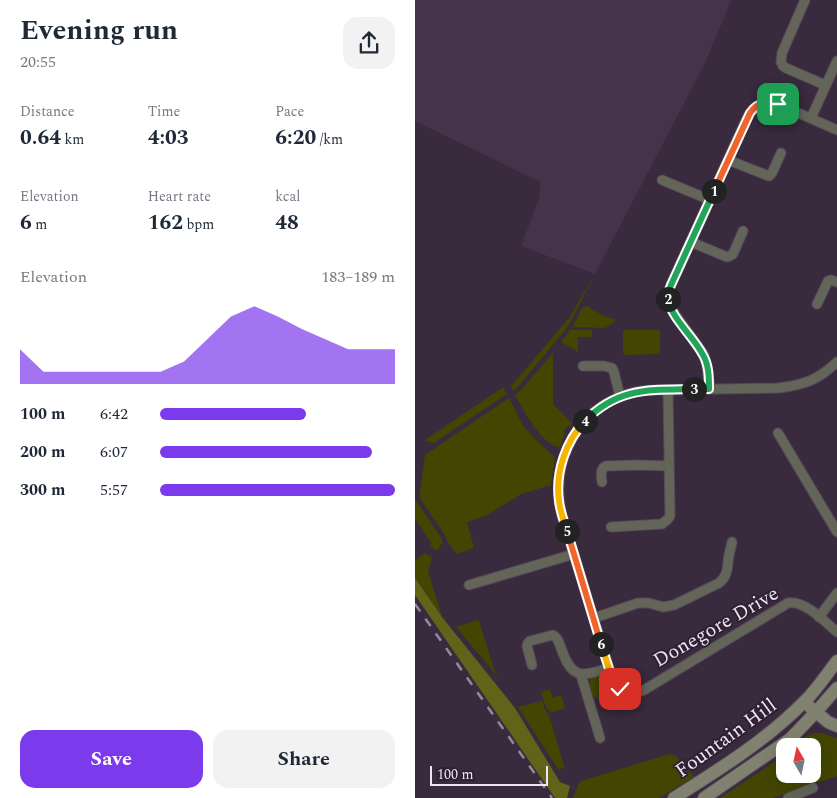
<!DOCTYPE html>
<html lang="en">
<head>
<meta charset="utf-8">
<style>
	:root { --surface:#fff; --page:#f2f2f3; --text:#1f2937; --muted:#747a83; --accent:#7c3aed }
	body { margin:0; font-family:Spectral,serif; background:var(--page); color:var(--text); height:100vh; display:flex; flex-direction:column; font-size:19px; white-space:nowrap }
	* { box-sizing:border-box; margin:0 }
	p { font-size:16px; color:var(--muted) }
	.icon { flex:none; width:28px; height:28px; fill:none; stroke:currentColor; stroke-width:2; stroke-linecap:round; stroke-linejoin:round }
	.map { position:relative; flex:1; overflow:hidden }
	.drawer { display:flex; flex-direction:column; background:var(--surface); width:415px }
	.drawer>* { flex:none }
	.needle { width:32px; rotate:351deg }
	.controls { position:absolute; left:361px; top:738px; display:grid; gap:10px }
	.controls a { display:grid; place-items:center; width:45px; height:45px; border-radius:10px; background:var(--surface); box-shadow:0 5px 20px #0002; font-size:25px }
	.scale { position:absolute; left:15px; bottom:12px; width:118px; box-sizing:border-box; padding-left:5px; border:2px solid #efe5f2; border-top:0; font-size:14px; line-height:18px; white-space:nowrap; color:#efe5f2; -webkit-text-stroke:4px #2f2033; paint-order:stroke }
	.pin { position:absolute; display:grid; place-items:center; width:42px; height:42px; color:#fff; margin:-21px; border-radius:10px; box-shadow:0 2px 8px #0006 }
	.km { position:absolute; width:25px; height:25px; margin:-12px; border-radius:50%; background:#222; color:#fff; font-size:14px; line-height:25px; text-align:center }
	.round { display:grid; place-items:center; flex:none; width:52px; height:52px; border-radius:15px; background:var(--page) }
	.headline { display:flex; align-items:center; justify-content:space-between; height:85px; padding:0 20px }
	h1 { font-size:28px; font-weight:700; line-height:38px }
	.metrics { display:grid; grid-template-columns:repeat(3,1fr); gap:8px; height:85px; padding:5px 20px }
	.metrics div { display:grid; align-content:center }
	.metrics b { font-size:21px; font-weight:700 }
	.metrics small { font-size:14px; font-weight:400 }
	.metrics p { font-size:14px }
	.chart { height:140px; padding:10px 20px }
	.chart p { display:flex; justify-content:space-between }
	.chart svg { width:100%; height:90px; margin-top:5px; fill:var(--accent); opacity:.7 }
	.button { display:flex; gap:10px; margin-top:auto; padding:10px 20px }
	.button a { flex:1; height:58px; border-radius:15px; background:var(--accent); color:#fff; font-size:20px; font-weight:700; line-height:58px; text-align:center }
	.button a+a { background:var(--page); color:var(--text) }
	ul { padding:0 20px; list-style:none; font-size:16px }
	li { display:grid; grid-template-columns:80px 60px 1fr; align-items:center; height:38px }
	li i { height:12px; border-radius:6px; background:var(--accent) }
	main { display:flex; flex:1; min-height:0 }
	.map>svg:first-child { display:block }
</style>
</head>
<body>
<main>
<section class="drawer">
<div class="headline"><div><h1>Evening run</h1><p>20:55</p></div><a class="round"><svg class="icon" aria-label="share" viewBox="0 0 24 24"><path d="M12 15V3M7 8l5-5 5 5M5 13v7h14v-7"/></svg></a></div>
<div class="metrics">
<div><p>Distance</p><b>0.64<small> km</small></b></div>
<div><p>Time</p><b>4:03</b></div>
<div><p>Pace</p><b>6:20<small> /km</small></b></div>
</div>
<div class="metrics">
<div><p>Elevation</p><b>6<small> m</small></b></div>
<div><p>Heart rate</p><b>162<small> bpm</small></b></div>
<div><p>kcal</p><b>48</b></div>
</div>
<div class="chart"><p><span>Elevation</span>183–189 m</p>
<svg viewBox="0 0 160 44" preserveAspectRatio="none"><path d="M0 44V27L10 38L20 38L30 38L40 38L50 38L60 38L70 33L80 22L90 11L100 6L110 11L120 17L130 22L140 27L150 27L160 27V44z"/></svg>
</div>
<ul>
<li><b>100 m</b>6:42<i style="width:62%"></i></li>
<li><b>200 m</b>6:07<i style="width:90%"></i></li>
<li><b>300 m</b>5:57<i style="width:100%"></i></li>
</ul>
<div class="button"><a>Save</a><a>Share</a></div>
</section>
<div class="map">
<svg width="422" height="798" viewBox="0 0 422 798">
	<rect width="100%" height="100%" fill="#392a3e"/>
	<!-- built -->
	<polygon fill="#45324b" points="0,0 316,0 307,23 290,63 180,274 106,246 125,196 125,182 0,121"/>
	<!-- green -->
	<g fill="#434500">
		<polygon points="180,274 156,321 150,330 103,387 98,391 96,385 98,384 154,318"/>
		<polygon points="172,306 189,316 202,320 190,328 158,327 158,326 167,308"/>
		<polygon points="155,330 177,330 177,337 163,337 163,352 146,342"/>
		<polygon points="209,330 245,330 245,353 244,354 209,355 208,353 208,331"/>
		<path d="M138,353V404L157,423L155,426L152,427L149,431L150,433L145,447C129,448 106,408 100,394L105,391Z"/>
		<polygon points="87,388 89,388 92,394 19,443 12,442 10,440"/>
		<polygon points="94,398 108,425 119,438 140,457 136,485 106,494 71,516 52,522 59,548 42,554 32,541 31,537 4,497 10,455"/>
		<polygon points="0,499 27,539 27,543 22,551 14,546 17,544 0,519"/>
		<polygon points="10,553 17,558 13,571 27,617 0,578 0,560"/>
		<polygon points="62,620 64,621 79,669 83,677 41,627"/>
		<polygon points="182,677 188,679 198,695 185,699 177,696 174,683 176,679"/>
		<path d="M135,689L138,698L146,695L150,708C146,709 140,712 136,712C130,710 128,697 126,692Z"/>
		<polygon points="127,701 130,709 135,718 149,766 149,768 145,769 143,769 103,707"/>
		<polygon points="399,733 406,733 422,738 422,776 358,798 305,798 370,755 370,774 398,774 398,746 380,746 392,736"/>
		<polygon points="255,754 259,755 262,757 279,777 244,798 158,798 164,783 166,781"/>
	</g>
	<!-- forest -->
	<polygon fill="#606318" points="0,578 27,617 100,708 145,782 155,786 152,798 140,798 0,595"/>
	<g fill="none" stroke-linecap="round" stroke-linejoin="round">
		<!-- street casing -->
		<g stroke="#56485b" stroke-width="11">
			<g id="street">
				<polyline points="390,0 367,53 366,62 368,66 371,68 410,85"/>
				<polyline points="396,118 422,61"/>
				<polyline points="313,160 354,176 357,173 366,153"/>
				<polyline points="247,180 295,200"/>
				<polyline points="276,242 312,257 315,256 318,254 328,231"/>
				<polyline points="402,304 413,281 416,280 422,282"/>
				<path d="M422,362C403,380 389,385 363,388L242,390C229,390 216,392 204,397C157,417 135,467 147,516L194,668C200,686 207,699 229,690L373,603C390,600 410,622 422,632"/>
				<polyline points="168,366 189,366 197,368 199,372 205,397"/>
				<path d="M295,389L292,367L289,355L257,310C252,301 252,294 256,285L332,118C339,105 349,100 363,104L422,130"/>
				<polyline points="363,433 422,532"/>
				<path d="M187,482C186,475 185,469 191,466L223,465L254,466"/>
				<polyline points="196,527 247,524 253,519 255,516 253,390"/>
				<polyline points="54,585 159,554"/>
				<polyline points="404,617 422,593"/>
				<path d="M179,618L223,603H234L248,607L259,605L304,583C314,575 312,566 314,555C315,551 316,547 317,542"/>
				<path d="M117,665L112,646L113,643L115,641L138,635C143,638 144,642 146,648C157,679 165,677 194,668"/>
				<polyline points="166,675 185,738"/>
				<polyline points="373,798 398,788"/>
			</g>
		</g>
		<!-- secondary casing -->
		<g stroke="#56485b" stroke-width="14">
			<g id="secondary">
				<polyline points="395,707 413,722 422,726"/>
				<path d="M259,798C305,769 350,741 388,703C401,691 411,675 422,661"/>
				<polyline points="289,798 375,739 401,712 422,688"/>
			</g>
		</g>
		<!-- street -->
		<use href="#street" stroke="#636559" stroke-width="9"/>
		<!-- secondary -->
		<use href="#secondary" stroke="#80826f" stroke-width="12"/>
		<!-- rail -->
		<polyline stroke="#958999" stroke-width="2.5" stroke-dasharray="9 9" stroke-linecap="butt" points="0,604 137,798"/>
	</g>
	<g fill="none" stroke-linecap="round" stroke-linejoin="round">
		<!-- split-1 casing -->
		<g stroke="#fff" stroke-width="10">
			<path id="split-1" d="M299,191L335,113C342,103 352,101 363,104"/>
		</g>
		<!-- split-2 casing -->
		<g stroke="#fff" stroke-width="10">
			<polyline id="split-2" points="253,299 253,293 256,285 299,191"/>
		</g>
		<!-- split-3 casing -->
		<g stroke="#fff" stroke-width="10">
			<path id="split-3" d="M253,299C256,318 279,337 288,355C294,365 294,378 294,389H279"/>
		</g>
		<!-- split-4 casing -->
		<g stroke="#fff" stroke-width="10">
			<path id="split-4" d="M170,421C203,387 235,390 279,389"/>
		</g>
		<!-- split-5 casing -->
		<g stroke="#fff" stroke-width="10">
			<path id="split-5" d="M152,531C149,521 145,511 144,501C140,472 151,441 170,421"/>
		</g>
		<!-- split-6 casing -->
		<g stroke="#fff" stroke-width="10">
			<polyline id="split-6" points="152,531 186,644"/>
		</g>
		<!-- split-7 casing -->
		<g stroke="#fff" stroke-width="10">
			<polyline id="split-7" points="186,644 198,681 205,689"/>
		</g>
		<!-- split-1 -->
		<use href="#split-1" stroke="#f0652b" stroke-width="6"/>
		<!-- split-2 -->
		<use href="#split-2" stroke="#22a559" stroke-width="6"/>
		<!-- split-3 -->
		<use href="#split-3" stroke="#22a559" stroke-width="6"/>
		<!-- split-4 -->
		<use href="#split-4" stroke="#22a559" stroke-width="6"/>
		<!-- split-5 -->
		<use href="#split-5" stroke="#f5b400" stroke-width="6"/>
		<!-- split-6 -->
		<use href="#split-6" stroke="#f0652b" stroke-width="6"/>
		<!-- split-7 -->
		<use href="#split-7" stroke="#f5b400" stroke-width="6"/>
	</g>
	<g text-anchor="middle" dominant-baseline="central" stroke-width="4" stroke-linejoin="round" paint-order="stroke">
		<!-- street labels -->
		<g font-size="20" fill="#efe5f2" stroke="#2f2033">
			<text transform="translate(301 627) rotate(-30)">Donegore Drive</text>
			<text transform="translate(311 738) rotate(-36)">Fountain Hill</text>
		</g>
	</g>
</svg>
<div class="controls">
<a><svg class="needle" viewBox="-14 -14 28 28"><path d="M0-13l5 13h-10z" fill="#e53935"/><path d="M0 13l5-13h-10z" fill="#747a83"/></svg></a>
</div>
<div class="scale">100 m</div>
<div class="pin" style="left:363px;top:104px;background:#1e9e55"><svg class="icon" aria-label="arrive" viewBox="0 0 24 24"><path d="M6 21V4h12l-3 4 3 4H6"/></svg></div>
<div class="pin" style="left:205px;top:689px;background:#d93025"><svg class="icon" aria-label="check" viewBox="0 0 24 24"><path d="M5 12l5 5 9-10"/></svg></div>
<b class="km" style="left:299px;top:191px">1</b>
<b class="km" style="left:253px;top:299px">2</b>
<b class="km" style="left:279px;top:389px">3</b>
<b class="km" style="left:170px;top:421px">4</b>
<b class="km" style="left:152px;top:531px">5</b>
<b class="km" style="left:186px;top:644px">6</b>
</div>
</main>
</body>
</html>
